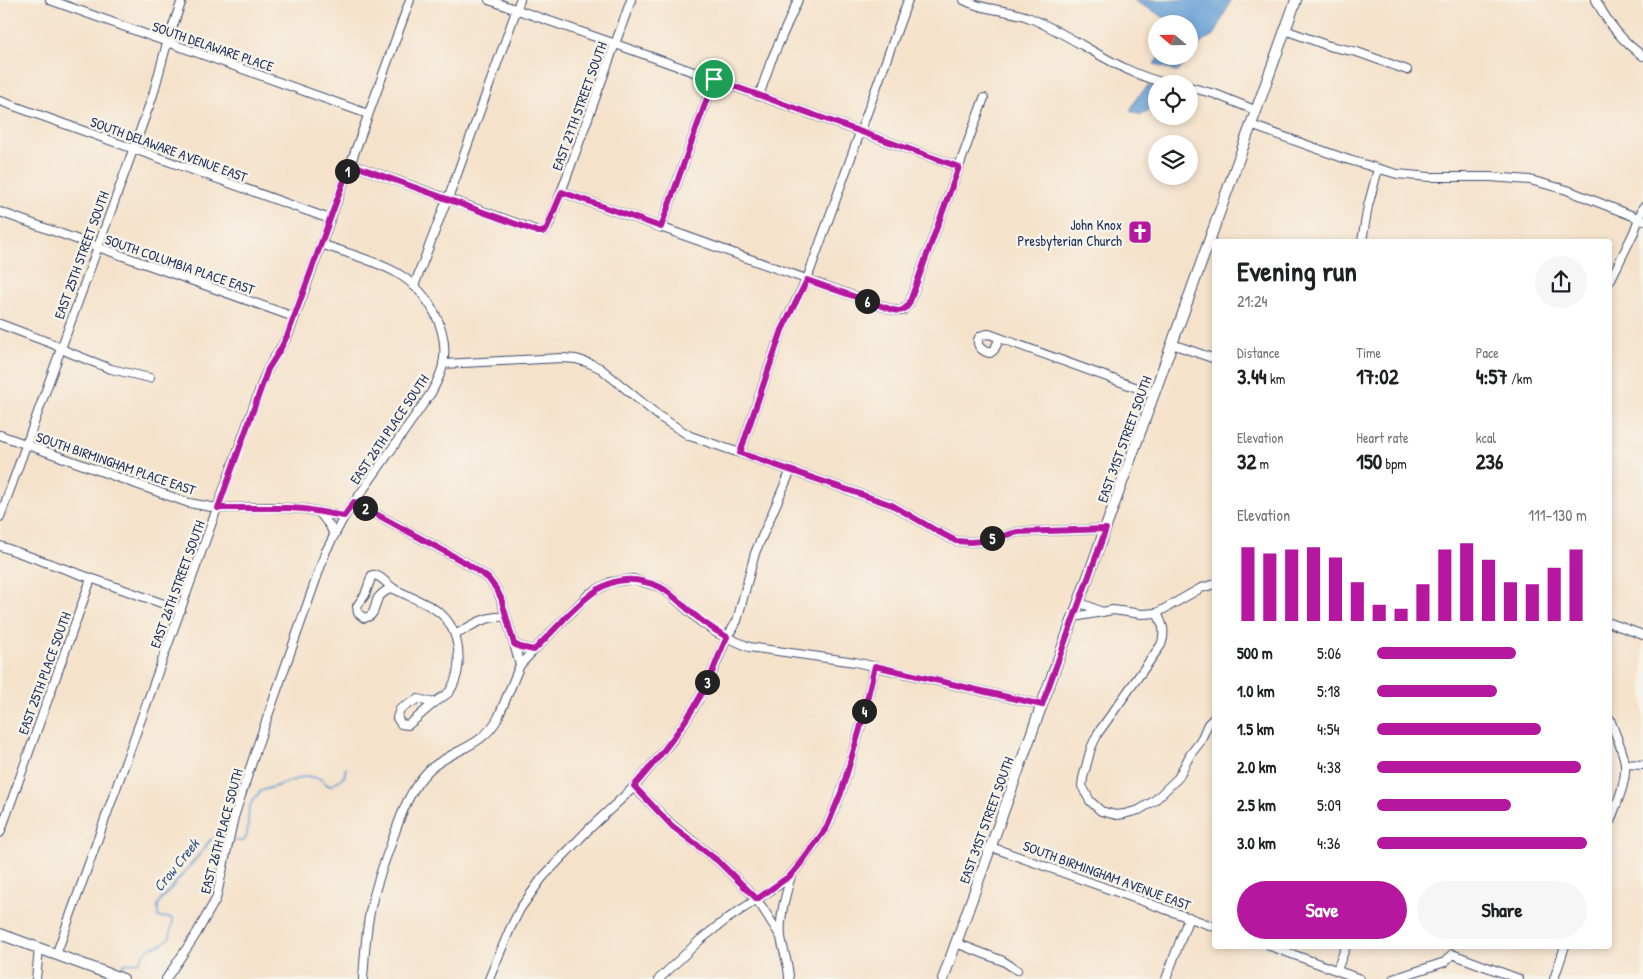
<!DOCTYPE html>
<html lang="en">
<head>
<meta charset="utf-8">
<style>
	:root { --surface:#fff; --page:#f6f6f6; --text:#202124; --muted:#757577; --accent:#b5179e }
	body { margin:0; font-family:"Patrick Hand",sans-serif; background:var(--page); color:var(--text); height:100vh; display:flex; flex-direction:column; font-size:19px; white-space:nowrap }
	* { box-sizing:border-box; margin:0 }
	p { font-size:16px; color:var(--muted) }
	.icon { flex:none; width:28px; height:28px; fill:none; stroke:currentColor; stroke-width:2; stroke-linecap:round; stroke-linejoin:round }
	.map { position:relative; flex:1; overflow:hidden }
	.panel { position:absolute; left:1212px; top:239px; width:400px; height:710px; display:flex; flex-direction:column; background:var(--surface); border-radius:5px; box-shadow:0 2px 8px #0003 }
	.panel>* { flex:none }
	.needle { width:32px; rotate:290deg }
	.tools { position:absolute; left:1148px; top:15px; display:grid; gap:10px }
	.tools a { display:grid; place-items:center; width:50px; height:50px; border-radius:50%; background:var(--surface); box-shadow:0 2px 8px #0003; font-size:25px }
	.pin { position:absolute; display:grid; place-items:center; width:42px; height:42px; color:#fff; margin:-21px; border:2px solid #fff; border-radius:50%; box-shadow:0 1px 5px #0007 }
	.km { position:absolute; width:25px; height:25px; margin:-12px; border-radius:50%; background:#222; color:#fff; font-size:14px; line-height:25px; text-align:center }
	.round { display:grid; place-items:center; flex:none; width:52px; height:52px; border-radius:26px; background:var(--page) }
	.head { display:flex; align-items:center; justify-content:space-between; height:85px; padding:0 25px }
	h1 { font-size:28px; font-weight:700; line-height:38px }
	.metrics { display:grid; grid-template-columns:repeat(3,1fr); gap:8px; height:85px; padding:5px 25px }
	.metrics div { display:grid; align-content:center }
	.metrics b { font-size:21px; font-weight:700 }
	.metrics small { font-size:14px; font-weight:400 }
	.metrics p { font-size:14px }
	.chart { height:140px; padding:10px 25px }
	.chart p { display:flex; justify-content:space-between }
	.chart svg { width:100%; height:90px; margin-top:5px; stroke:var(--accent); stroke-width:6 }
	.primary-button { display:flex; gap:10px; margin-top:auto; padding:10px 25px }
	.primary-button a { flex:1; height:58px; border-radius:30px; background:var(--accent); color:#fff; font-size:20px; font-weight:700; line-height:58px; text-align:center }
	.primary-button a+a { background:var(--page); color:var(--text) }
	ul { padding:0 25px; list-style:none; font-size:16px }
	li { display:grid; grid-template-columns:80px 60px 1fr; align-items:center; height:38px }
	li i { height:12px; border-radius:6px; background:var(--accent) }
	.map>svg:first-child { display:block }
</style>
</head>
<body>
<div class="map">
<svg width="1643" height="979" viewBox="0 0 1643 979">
	<rect width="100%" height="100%" fill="#f7f3e8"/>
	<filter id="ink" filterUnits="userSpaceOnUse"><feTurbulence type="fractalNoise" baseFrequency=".02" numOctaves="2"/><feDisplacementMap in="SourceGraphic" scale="10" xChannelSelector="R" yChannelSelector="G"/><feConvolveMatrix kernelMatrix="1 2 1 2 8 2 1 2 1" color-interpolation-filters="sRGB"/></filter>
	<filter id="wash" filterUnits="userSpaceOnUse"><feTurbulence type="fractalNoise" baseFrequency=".0096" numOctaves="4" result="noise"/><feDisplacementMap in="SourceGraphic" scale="20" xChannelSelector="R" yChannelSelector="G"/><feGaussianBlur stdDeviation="1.12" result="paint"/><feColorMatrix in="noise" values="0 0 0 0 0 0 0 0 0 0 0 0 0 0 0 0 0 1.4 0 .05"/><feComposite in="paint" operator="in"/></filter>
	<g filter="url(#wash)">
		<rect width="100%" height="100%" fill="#f5e2cb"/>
		<!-- water -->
		<g fill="#69a1d7" stroke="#42689a">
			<polygon points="1133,0 1231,0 1215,34 1203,41 1178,72 1154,64 1160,56 1189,56 1189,24 1169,24 1169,20"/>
			<path d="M1147,87H1156C1156,107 1159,107 1140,115L1130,111L1138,96Z"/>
		</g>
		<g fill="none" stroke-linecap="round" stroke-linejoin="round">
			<!-- stream -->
			<g stroke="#69a1d7" stroke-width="2">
				<polyline points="236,841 244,841 247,835 249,808 254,798 261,791 306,776 321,779 326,784 330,786 344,777 346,767"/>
				<polyline points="122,969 124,964 138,962 149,948 162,944 170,937 173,921 171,918 158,917 158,905 161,900 205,848 209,841 217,837 227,837"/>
			</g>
		</g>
	</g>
	<g filter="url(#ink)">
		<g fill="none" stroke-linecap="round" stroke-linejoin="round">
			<!-- minor casing -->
			<g stroke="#3c4a6e" stroke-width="10">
				<g id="minor">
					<polyline points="50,0 368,114"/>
					<polyline points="489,0 607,41 959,167"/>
					<path d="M964,0C984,11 1009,9 1030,18C1078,38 1118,73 1169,84"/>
					<path d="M1596,0C1607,22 1623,42 1643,56"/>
					<polyline points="1285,30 1329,46 1357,52 1407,70"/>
					<polyline points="1189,87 1215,94 1257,111"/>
					<polyline points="759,96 771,61 798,0"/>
					<polyline points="0,101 330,219"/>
					<polyline points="1251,125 1346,159 1397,174 1429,177 1490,177 1530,180 1567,190 1643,220"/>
					<path d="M350,164L538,231C546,233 548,227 551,220L631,0"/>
					<polyline points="562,192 893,310 902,311 909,304 984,98"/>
					<polyline points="0,212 294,317"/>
					<polyline points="661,227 714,79"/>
					<polyline points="1362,241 1368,206 1378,169"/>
					<polyline points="1610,281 1634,232 1643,207"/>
					<polyline points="414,286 444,207 451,191 520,0"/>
					<polyline points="0,324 53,344 68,352 111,369 150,378"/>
					<path d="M1000,338L994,350L990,353C975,350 973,334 989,334L1154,394"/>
					<polyline points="1172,344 1215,359"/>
					<polyline points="443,364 562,358 576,359 589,363 600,368 660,417 690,436 892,505 937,531 956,541 970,542 983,541 1018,532 1106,529"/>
					<polyline points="0,435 189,503 217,508 269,507 305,509 344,517"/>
					<polyline points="740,453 782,329 807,279 908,0"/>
					<polyline points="354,502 466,563 488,578 497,590 501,599 520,665"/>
					<polyline points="319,512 330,526 334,535"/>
					<polyline points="0,517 153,95 167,43 182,0"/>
					<polyline points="0,546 181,610"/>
					<path d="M1215,584L1201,588L1157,613C1163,625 1166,632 1161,645L1098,733L1091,748L1083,778L1082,786L1090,801L1101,811L1116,815L1124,814L1139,810L1154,801L1178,778L1190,755L1200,742L1208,724L1215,717"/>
					<path d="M392,588C387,590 381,594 378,598C374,606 376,616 364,618L358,613L357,606L365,595L372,575C379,573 388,586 396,590C410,597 428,603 440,613C461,631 464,668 450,691C447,695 442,697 438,700C427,708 419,717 408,725L401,724L397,718L400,709L418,699L434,703"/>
					<polyline points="1079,602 1102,612"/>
					<polyline points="1074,617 1113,610 1142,614 1157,613"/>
					<polyline points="1610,623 1643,635"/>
					<path d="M455,635C472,625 486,615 506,617"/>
					<polyline points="515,644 520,647 534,650"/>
					<path d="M1610,719C1614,732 1624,752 1625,764C1627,783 1616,804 1610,822"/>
					<polyline points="1625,764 1643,765"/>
					<polyline points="634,787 672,825 718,861 749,891 762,907 781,937"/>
					<polyline points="0,833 91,579"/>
					<polyline points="991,847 1215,927"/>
					<polyline points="956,943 1003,961 1017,970"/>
					<polyline points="1270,946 1360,979"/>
					<path d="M56,955L264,378C270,362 281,349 289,333L410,0"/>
					<polyline points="1337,970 1346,946"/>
					<polyline points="36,979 39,949"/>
					<path d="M166,979L195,936L216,899L234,817L257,747L326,551L344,517L431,393C436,384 441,375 443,365C450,329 428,291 397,273C374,260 346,253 321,244"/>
					<path d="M363,979C365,953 366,925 373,899C378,879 385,860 392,841C401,815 409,790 429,770C452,749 482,748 498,718L520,665L534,650L589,594L611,582L633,579L660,587L669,593L701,622L717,633L749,647L855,662L1042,705"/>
					<polyline points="489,979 510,929 520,909 542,878 588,830 634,787 652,765 674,738 695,706 710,678 727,637 737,621 755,553 791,470"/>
					<polyline points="659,979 700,940 727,919 777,886 791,875 801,863 827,827 841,793 860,729 875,666"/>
					<path d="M789,979C789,964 783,951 781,937C779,916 786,895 791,875"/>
					<polyline points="1166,979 1189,917"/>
					<polyline points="1393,979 1445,962 1452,954 1519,979"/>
					<polyline points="1554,979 1565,946"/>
				</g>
			</g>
			<!-- major casing -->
			<g stroke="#3c4a6e" stroke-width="12">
				<g id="major">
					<polyline points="0,934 123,979"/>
					<polyline points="943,979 1296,0"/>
				</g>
			</g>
			<!-- minor -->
			<use href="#minor" stroke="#fff" stroke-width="8"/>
			<!-- major -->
			<use href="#major" stroke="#fff" stroke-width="10"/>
		</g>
	</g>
	<g fill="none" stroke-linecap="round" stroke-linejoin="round" filter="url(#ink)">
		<!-- route casing -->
		<g stroke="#fff" stroke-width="10">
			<path id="route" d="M714,79L959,167L909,304C905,310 901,312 893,310L807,280L782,330L740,453L892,505L937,531L956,541L970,542L983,541L1018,532L1106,529L1042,705L875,666L860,729L841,793L827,827L801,863L791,875L757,899L718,861L672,826L634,786C663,753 689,720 709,680C715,666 720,651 727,637C703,625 689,609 669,593C662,587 654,584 645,582C611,572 588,595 566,617C556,628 545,639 534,650L520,647L514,644L501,598L497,590L488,578L466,563L354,502L344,516L304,509L288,508H218L268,369L280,350L288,334L350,164L538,232H542L546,230L562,192L661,227Z"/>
		</g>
		<!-- route -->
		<use href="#route" stroke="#b5179e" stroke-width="6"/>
	</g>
	<!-- icons -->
	<defs>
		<g id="church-square" transform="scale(1.25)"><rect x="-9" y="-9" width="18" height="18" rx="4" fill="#b5179e" stroke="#f7f3e8"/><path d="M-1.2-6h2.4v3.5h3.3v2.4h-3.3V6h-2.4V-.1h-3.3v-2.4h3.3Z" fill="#fff"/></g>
	</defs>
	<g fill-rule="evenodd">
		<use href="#church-square" x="1140" y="232"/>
	</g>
	<g text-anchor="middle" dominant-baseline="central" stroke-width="5" stroke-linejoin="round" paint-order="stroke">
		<!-- street labels -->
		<g font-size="14" fill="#1b2f5e" stroke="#f7f3e8">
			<text transform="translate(213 46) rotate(19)">SOUTH DELAWARE PLACE</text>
			<text transform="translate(579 106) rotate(-70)">EAST 27TH STREET SOUTH</text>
			<text transform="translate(169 149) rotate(20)">SOUTH DELAWARE AVENUE EAST</text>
			<text transform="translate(81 255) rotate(-70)">EAST 25TH STREET SOUTH</text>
			<text transform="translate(180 264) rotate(19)">SOUTH COLUMBIA PLACE EAST</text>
			<text transform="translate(389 429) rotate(-56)">EAST 26TH PLACE SOUTH</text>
			<text transform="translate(1124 439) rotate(-70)">EAST 31ST STREET SOUTH</text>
			<text transform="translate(116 463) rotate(19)">SOUTH BIRMINGHAM PLACE EAST</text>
			<text transform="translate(177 584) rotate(-70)">EAST 26TH STREET SOUTH</text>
			<text transform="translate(44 673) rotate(-70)">EAST 25TH PLACE SOUTH</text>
			<text transform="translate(986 820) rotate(-70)">EAST 31ST STREET SOUTH</text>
			<text transform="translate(221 831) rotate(-75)">EAST 26TH PLACE SOUTH</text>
			<text transform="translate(1107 875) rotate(20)">SOUTH BIRMINGHAM AVENUE EAST</text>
		</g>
		<!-- poi labels -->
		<g font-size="14" fill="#1b2f5e" stroke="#f7f3e8" text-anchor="end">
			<text x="1122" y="224">John Knox<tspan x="1122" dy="16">Presbyterian Church</tspan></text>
		</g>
		<!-- water labels -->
		<g font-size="15" font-style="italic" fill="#365788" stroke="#f7f3e8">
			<text transform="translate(176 865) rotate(-51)">Crow Creek</text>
		</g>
	</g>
</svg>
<div class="tools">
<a><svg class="needle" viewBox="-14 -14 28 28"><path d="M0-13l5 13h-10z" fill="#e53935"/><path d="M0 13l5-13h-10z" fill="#757577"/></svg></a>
<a><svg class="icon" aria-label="locate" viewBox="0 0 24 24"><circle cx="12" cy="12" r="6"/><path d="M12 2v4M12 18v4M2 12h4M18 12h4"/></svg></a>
<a><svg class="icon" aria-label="layers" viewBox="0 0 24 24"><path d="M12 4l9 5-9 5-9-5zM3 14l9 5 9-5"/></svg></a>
</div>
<div class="pin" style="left:714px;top:79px;background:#1e9e55"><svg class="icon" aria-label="arrive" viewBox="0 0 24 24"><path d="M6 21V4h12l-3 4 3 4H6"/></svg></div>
<b class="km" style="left:347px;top:171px">1</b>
<b class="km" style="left:365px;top:508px">2</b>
<b class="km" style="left:707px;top:682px">3</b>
<b class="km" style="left:864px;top:711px">4</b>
<b class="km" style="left:992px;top:538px">5</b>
<b class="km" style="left:867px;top:301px">6</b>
<section class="panel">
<div class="head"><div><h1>Evening run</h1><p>21:24</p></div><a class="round"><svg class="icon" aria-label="share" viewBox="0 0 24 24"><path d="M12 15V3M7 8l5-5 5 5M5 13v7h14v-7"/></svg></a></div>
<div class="metrics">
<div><p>Distance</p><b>3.44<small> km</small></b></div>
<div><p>Time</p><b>17:02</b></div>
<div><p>Pace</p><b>4:57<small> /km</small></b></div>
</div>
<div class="metrics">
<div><p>Elevation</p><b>32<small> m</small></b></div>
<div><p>Heart rate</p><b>150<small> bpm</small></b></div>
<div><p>kcal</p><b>236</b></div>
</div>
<div class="chart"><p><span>Elevation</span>111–130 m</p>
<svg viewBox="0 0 160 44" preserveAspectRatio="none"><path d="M5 44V8M15 44V11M25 44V9M35 44V8M45 44V13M55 44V25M65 44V36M75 44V38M85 44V26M95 44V9M105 44V6M115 44V14M125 44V25M135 44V26M145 44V18M155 44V9"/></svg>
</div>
<ul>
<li><b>500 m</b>5:06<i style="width:66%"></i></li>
<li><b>1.0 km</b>5:18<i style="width:57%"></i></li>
<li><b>1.5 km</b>4:54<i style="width:78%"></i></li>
<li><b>2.0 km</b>4:38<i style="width:97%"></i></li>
<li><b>2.5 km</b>5:09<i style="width:64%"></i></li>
<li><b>3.0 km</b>4:36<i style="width:100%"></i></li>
</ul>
<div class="primary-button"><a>Save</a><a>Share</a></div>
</section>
</div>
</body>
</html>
